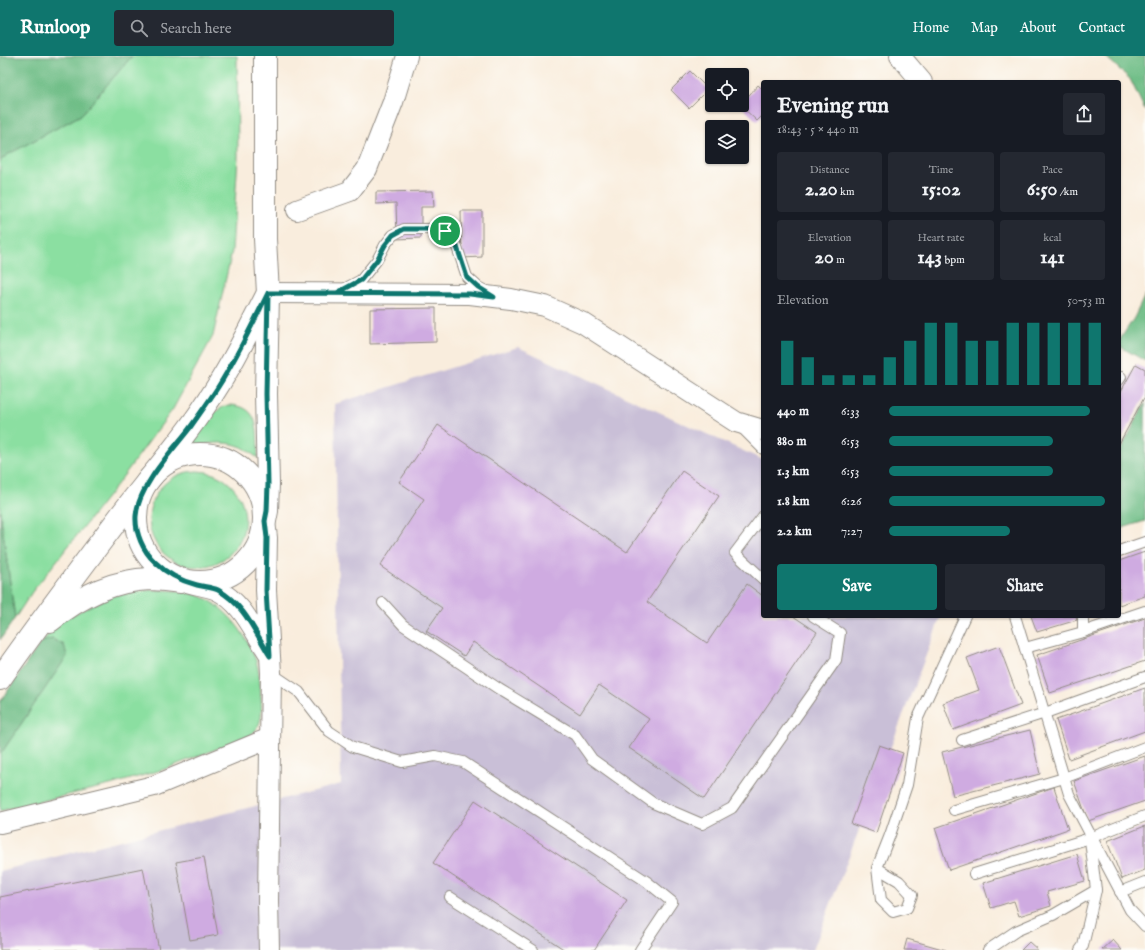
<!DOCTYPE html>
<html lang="en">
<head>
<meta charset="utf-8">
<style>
	:root { --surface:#171b24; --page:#242831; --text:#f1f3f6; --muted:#9ea1a6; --accent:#0f766e }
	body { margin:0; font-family:"IM FELL English",serif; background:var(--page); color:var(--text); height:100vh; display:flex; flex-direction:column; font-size:15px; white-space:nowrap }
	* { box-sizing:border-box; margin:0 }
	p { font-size:13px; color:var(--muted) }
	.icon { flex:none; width:22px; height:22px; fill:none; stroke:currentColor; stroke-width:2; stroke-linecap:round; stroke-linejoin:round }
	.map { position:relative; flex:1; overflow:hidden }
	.drawer { position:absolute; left:761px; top:24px; width:360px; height:538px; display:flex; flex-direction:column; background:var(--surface); border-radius:4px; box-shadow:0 1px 3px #0004 }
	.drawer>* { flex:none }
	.fabs { position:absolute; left:705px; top:12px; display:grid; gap:8px }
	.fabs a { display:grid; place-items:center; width:44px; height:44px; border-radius:4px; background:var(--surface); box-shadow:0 1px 3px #0004; font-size:20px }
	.pin { position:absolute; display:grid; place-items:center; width:34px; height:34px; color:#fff; margin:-17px; border:2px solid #fff; border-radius:50%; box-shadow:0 1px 4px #0007 }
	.round { display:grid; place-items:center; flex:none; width:42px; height:42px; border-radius:4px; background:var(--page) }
	.head { display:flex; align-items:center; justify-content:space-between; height:68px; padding:0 16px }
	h1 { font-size:22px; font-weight:700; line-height:30px }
	.metrics { display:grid; grid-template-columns:repeat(3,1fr); gap:6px; height:68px; padding:4px 16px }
	.metrics div { display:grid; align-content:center; border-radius:4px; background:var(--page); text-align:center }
	.metrics b { font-size:20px; font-weight:700 }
	.metrics small { font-size:11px; font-weight:400 }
	.metrics p { font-size:11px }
	.chart { height:112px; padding:8px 16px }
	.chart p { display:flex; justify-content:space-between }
	.chart svg { width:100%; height:72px; margin-top:4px; stroke:var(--accent); stroke-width:6 }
	.primary-button { display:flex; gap:8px; margin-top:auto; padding:8px 16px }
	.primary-button a { flex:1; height:46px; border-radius:4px; background:var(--accent); color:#fff; font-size:16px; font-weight:700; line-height:46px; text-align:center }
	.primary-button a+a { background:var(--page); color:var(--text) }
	ul { padding:0 16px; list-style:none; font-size:13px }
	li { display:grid; grid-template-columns:64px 48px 1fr; align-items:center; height:30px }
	li i { height:10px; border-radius:5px; background:var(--accent) }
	header { display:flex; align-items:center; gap:24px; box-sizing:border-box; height:56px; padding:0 20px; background:var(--accent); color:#fff }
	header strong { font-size:19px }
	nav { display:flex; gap:22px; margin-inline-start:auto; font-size:14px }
	.search { width:280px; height:36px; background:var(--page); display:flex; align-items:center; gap:10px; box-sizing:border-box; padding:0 14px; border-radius:4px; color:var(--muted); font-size:15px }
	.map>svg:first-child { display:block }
</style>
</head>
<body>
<header>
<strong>Runloop</strong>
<div class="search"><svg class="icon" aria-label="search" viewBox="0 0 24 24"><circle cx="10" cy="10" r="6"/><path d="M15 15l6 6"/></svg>Search here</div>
<nav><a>Home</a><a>Map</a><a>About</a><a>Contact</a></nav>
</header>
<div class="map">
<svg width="1145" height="894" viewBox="0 0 1145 894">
	<rect width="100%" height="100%" fill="#fdfcf7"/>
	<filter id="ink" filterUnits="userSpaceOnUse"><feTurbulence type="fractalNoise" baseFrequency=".025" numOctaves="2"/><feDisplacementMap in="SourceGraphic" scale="8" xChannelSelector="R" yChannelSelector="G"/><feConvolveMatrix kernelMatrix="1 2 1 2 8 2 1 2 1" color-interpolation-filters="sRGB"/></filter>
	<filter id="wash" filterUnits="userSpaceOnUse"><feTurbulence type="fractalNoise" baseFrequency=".012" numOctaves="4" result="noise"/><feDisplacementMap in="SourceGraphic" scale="16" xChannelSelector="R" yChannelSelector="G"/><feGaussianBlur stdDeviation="0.9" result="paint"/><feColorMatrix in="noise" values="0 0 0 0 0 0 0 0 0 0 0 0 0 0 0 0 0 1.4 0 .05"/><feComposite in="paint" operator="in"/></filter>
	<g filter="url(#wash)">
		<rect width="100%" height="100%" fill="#f9eddd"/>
		<!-- industrial -->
		<polygon fill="#c9bfd7" points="518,291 763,404 763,560 941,560 813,894 0,894 0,815 341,728 335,348"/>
		<!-- green -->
		<g fill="#8bdfa1" stroke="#5b8566">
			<polygon points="132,0 237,0 238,101 232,195 213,280 173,353 116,430 32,536 15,562 0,455 0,105 7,99 81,59"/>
			<path d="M228,349C262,349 257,377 258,402C253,399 248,394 242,391C225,384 207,387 189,392C201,374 207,357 228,349Z"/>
			<circle cx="197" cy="463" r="48"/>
			<path d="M150,534C172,534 193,534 212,546C232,559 249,583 256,605C260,617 260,629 261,641C262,658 263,669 250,680L165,713L110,729L0,755V699L67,600L64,589L53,583L41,586L64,563L111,540Z"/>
		</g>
		<!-- forest -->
		<g fill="#70be87" stroke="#4e7459">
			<polygon points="0,0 132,0 81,59 7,99 0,105"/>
			<polygon points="1105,0 1145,0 1145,54 1130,23"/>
			<polygon points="1145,239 1145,305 1119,290 1119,285 1134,262"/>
			<polygon points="1145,347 1145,465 1119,473 1119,397"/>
			<polygon points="0,455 15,562 0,584"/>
			<polygon points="52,583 64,589 67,600 0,699 0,646 41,586"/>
		</g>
		<g id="blocks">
			<!-- building -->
			<g fill="#cfabe1">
				<polygon points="690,15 708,33 689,52 671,34"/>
				<polygon points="758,29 763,34 763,59 757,65 740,49 742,49 742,47"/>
				<polygon points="433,135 434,151 421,151 421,182 397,183 396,147 376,148 376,136"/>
				<polygon points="461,155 482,155 482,201 462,202"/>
				<polygon points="436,252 436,286 370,288 370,253"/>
				<polygon points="1136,308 1145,313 1145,340 1119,388 1119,339"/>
				<polygon points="438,369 627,496 682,415 719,440 647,546 707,587 747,528 763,540 763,560 793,560 817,576 704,743 629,692 649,663 599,629 580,658 473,586 464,600 426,575 442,552 380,510 424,443 399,426"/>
				<polygon points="1145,496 1145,540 1119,549 1119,505"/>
				<polygon points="1031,560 1076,560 1077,564 1037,576"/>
				<polygon points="1145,562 1145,605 1050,637 1037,599"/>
				<polygon points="999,590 1021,649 953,674 943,647 979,634 967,602"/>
				<polygon points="1145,632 1145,675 1069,703 1056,664"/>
				<polygon points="1030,674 1040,718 953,740 942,696"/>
				<polygon points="879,689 903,697 876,777 851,768"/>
				<polygon points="1145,700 1145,745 1088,765 1074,725"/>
				<polygon points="1054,731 1068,773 949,814 935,772"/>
				<polygon points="475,744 627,844 594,894 565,894 433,807"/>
				<polygon points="1145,770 1145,814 1122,823 1107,785"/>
				<polygon points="1077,798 1085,825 1047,836 1051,850 1019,860 1014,845 991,852 983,827"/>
				<polygon points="204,801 218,879 190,884 176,806"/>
				<polygon points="143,812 159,894 0,894 0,841"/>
				<polygon points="907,883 946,894 904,894"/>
				<polygon points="1113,884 1122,894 1102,894"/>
				<polygon points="1029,886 1038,894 1021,894"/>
			</g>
		</g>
	</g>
	<g filter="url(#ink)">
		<use href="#blocks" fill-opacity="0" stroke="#928c84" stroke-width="1"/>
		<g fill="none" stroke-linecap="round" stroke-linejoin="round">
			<!-- service casing -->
			<g stroke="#928c84" stroke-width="12">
				<g id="service">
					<polyline points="342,234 361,224 377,204 385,189 393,179 404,173 436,173 445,175 455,185 467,221 478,231 486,235"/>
					<polyline points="1119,324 1121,321"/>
					<polyline points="742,372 763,393"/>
					<polyline points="763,460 735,497 763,523"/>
					<polyline points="1119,495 1145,486"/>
					<polyline points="383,547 403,569 499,633 575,679 592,703 653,747 702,768 732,752 836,604 840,577 813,560"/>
					<polyline points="1015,560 1069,738 1130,854 1145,870"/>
					<polyline points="1083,576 1145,555"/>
					<polyline points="1025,592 1083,576 1083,560"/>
					<polyline points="271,617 299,636 329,675 353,691 402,706 435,700 463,706 646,825 672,846 640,894"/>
					<polyline points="962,684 1045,657 1145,621"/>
					<polyline points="954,754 1064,722 1145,691"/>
					<polyline points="877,812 899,825 912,839 907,852 893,856 881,844 877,812 890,779 907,729 918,662 965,560"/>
					<polyline points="974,818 1090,782 1145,760"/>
					<polyline points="1120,836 1145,826"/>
					<polyline points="450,841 533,894"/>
					<polyline points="988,894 1016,875 1053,859 1096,834 1090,784"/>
					<polyline points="1080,894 1083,890 1096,834"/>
				</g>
			</g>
			<!-- minor casing -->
			<g stroke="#928c84" stroke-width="22">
				<g id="minor">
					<polyline points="900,0 922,26"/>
					<polyline points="297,154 350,135 367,113 393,46 407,0"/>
					<polyline points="268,237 470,238 511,243 545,250 583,267 736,366 763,374"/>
					<polyline points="265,465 267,482 266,534 271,617 268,845 269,894"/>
					<path d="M187,526C196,529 208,530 217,534C243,547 253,574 268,596"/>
					<polyline points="0,767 154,730 270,682"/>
				</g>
			</g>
			<!-- tertiary casing -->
			<g stroke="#928c84" stroke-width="24">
				<g id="tertiary">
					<polyline points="265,0 265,183 268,237 266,338 268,428 267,455 265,465"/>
					<circle cx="200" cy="462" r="64"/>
					<path d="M50,565C78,542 113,524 150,523C160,523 171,525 181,526"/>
					<path d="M0,623C39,567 80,513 121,459C148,423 179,389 204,351C229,315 248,276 268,237"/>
				</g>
			</g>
			<!-- service -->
			<use href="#service" stroke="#fff" stroke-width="10"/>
			<!-- minor -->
			<use href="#minor" stroke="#fff" stroke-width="20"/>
			<!-- tertiary -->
			<use href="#tertiary" stroke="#fff" stroke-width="22"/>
		</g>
	</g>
	<g fill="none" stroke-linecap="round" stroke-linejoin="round" filter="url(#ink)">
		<!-- route casing -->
		<g stroke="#fff" stroke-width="8">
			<path id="route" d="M445,175L436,173H404L393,179L385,189L377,204L361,224L337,237H268C252,269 237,301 218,331C209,345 199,359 189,373C172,395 138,431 136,460C135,477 143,495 155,506C167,518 181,525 197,529C204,531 212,531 218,534C244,548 255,576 270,600L266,534L267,482L265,465L267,455L268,428L266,338L268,237L470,238L494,241L478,231L467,221L455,185L445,175"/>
		</g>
		<!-- route -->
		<use href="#route" stroke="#0f766e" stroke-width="5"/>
	</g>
</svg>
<div class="fabs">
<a><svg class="icon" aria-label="locate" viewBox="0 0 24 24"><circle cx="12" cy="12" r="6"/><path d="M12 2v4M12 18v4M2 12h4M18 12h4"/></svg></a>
<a><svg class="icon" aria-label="layers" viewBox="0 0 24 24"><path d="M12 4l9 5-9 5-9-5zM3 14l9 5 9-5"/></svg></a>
</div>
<div class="pin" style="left:445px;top:175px;background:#1e9e55"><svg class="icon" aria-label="arrive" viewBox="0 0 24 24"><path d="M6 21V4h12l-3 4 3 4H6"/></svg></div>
<section class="drawer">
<div class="head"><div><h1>Evening run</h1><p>18:43 · 5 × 440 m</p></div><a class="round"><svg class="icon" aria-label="share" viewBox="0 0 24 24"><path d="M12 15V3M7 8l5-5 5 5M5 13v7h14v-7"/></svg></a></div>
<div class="metrics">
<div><p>Distance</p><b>2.20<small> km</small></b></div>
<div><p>Time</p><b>15:02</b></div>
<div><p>Pace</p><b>6:50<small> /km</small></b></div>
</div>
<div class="metrics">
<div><p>Elevation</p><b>20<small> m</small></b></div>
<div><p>Heart rate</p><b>143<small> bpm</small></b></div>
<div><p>kcal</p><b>141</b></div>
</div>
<div class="chart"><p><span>Elevation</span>50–53 m</p>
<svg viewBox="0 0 160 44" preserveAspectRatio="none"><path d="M5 44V17M15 44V27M25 44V38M35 44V38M45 44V38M55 44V27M65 44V17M75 44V6M85 44V6M95 44V17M105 44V17M115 44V6M125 44V6M135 44V6M145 44V6M155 44V6"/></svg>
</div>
<ul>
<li><b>440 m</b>6:33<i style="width:93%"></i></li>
<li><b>880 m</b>6:53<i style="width:76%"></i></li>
<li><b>1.3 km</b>6:53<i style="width:76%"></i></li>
<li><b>1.8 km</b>6:26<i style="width:100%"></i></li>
<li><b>2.2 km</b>7:27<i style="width:56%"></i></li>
</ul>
<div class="primary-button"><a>Save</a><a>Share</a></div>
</section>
</div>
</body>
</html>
